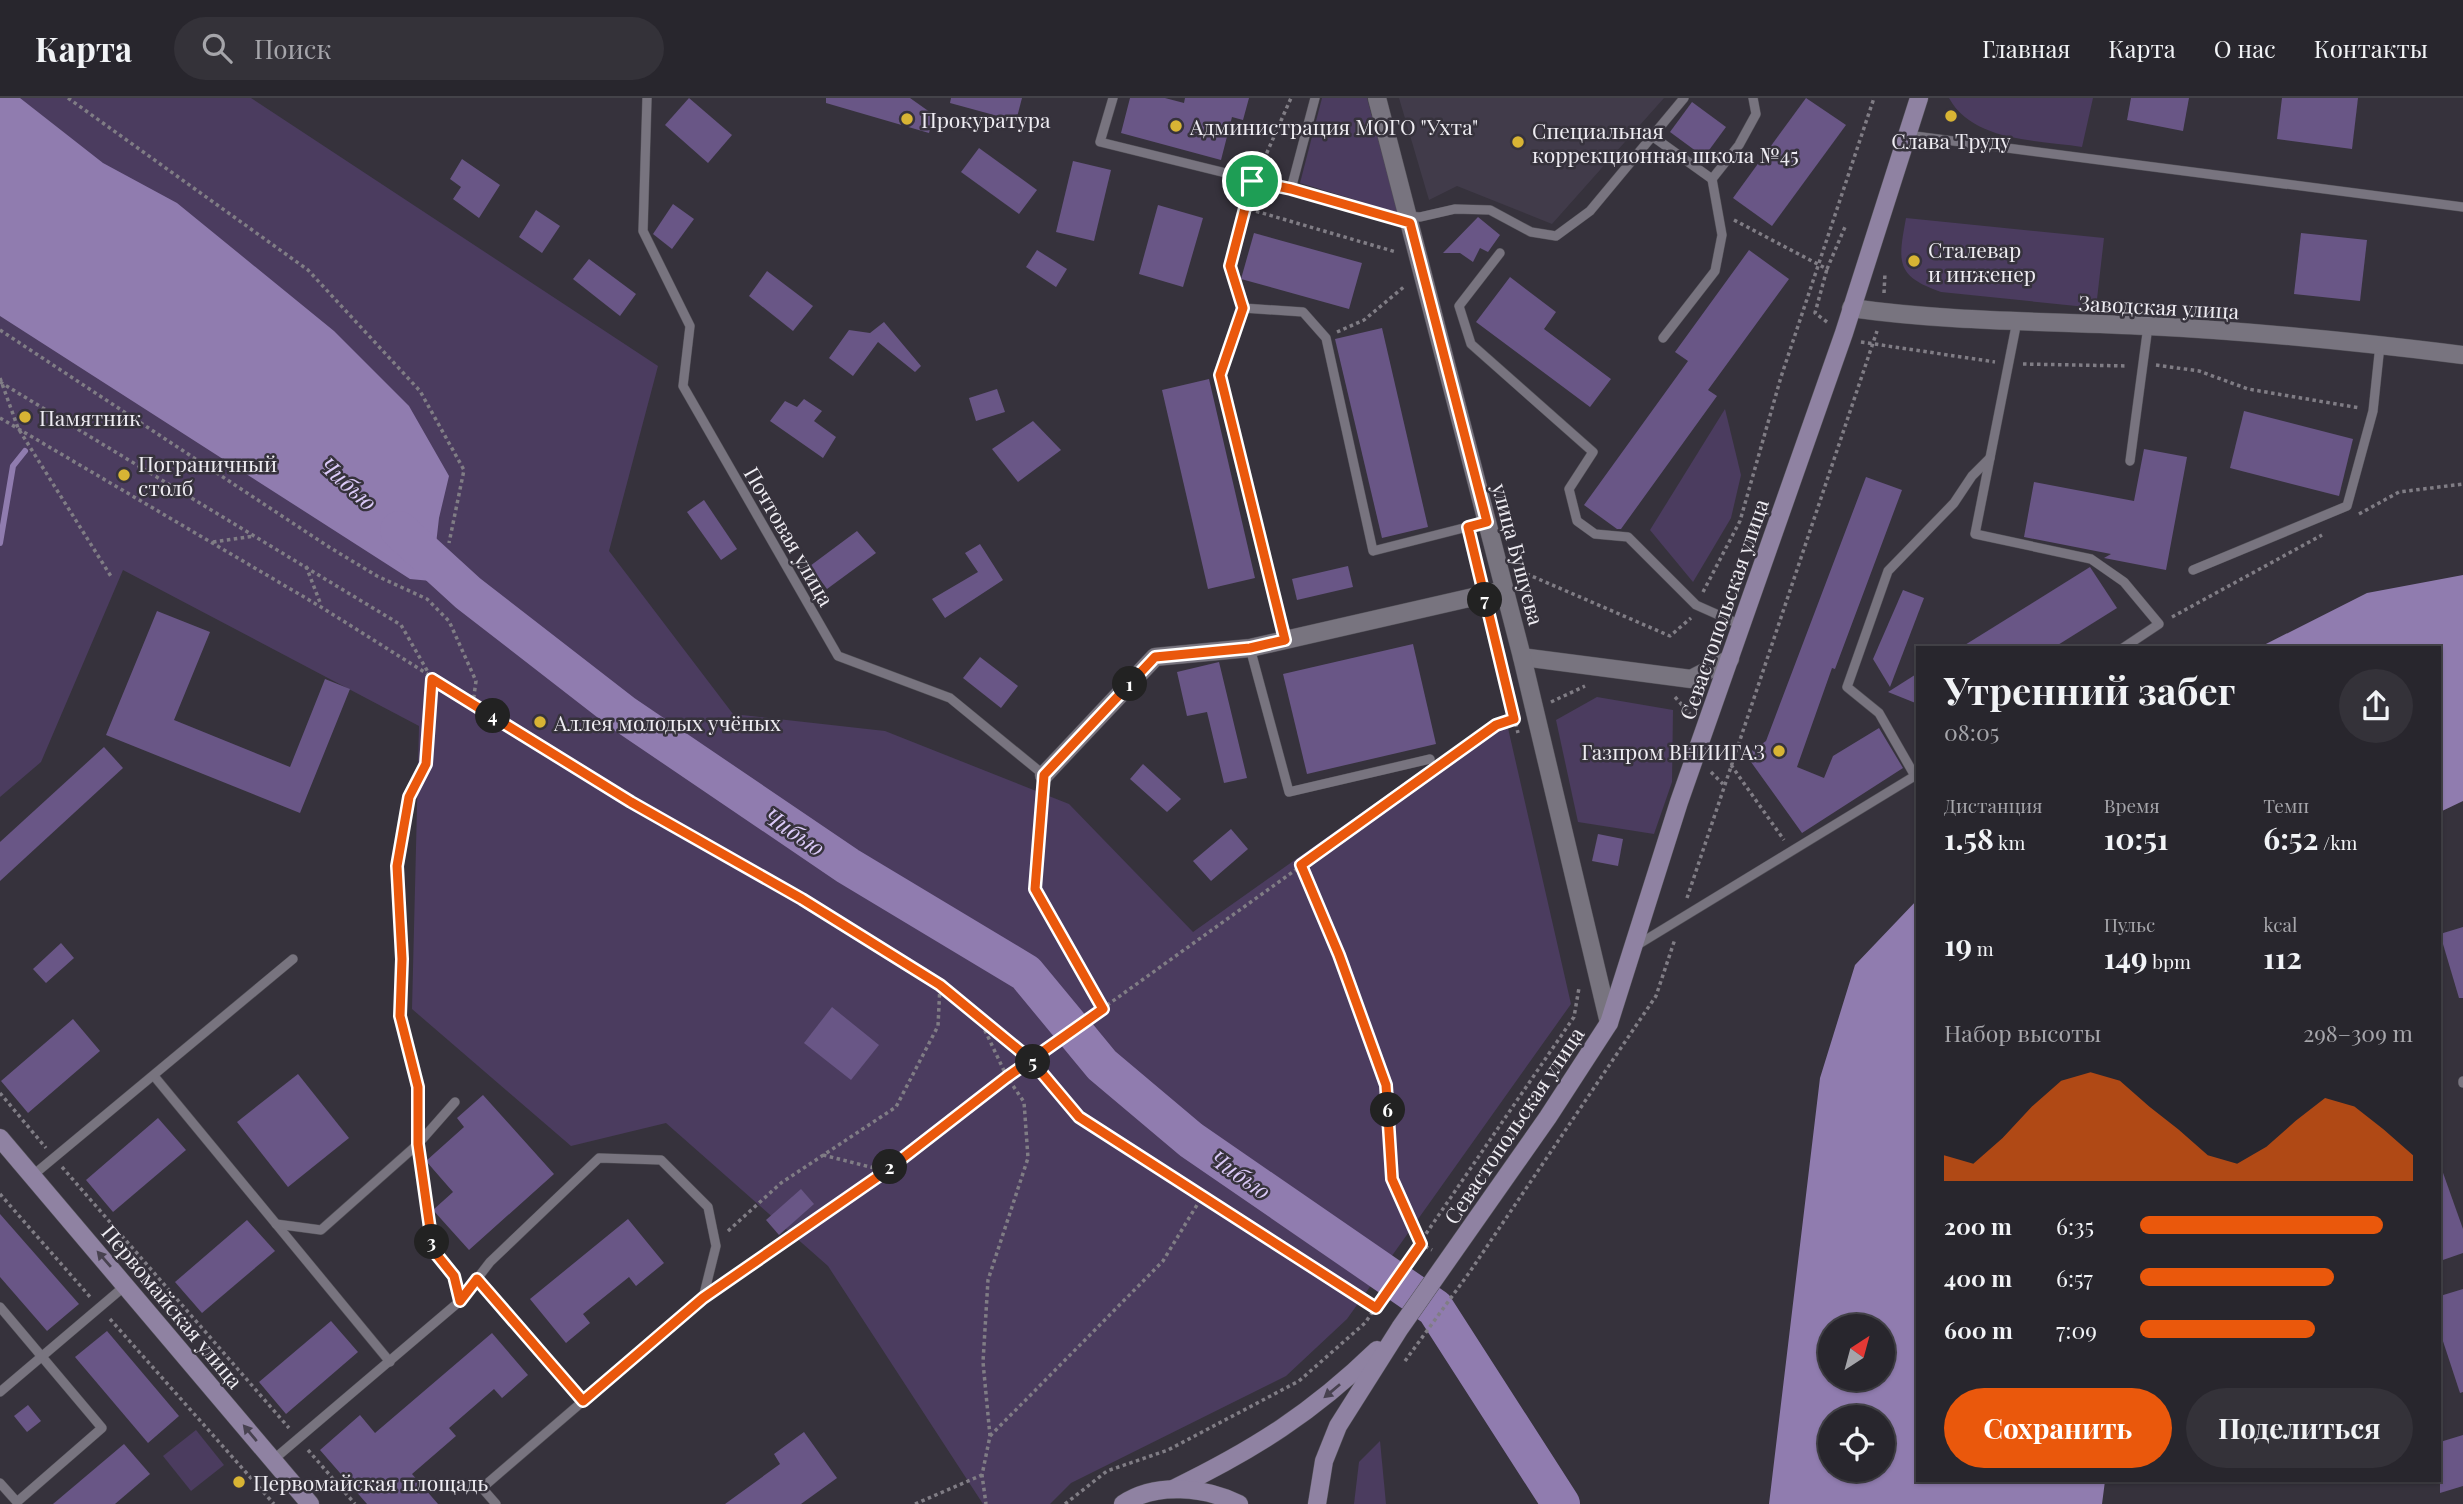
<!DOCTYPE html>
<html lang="ru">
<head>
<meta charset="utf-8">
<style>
	:root { --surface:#28262d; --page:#343239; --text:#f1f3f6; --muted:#a5a5aa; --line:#444349; --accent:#ea580c }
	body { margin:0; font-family:"Playfair Display",serif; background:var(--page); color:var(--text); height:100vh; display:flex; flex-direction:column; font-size:26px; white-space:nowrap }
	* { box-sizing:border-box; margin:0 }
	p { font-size:23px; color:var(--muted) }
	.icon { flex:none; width:38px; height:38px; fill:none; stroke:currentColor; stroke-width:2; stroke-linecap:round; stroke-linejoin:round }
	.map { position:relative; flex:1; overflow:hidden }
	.side { position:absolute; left:1916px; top:548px; width:525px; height:836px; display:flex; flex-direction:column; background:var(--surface); border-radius:0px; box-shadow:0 2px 5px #0004,0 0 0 2px var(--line) }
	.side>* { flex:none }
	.needle { width:46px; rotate:36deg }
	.buttons { position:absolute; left:1818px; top:1216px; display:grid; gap:14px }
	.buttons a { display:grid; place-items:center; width:77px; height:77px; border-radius:50%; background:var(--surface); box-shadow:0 2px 5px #0004,0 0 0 2px var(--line); font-size:35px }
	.pin { position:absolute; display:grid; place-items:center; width:60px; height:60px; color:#fff; margin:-30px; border:4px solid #fff; border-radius:50%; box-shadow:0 2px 7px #0007 }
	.km { position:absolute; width:35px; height:35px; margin:-18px; border-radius:50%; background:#222; color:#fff; font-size:19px; line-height:35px; text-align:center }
	.round { display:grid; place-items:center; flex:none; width:74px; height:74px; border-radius:37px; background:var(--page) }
	.head { display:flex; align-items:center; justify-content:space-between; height:119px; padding:0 28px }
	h1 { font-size:38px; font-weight:700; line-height:52px }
	.metrics { display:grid; grid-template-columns:repeat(3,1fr); gap:10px; height:119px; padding:7px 28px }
	.metrics div { display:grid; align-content:center }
	.metrics b { font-size:30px; font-weight:700 }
	.metrics small { font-size:19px; font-weight:400 }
	.metrics p { font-size:19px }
	.chart { height:196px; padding:14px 28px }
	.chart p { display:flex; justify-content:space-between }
	.chart svg { width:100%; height:126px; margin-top:7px; fill:var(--accent); opacity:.7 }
	.button { display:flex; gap:14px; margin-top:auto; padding:14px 28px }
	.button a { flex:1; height:80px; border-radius:42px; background:var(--accent); color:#fff; font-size:28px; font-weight:700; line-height:80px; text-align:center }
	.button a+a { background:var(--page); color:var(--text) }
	ul { padding:0 28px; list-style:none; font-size:23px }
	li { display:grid; grid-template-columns:112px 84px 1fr; align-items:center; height:52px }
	li i { height:18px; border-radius:9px; background:var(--accent) }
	header { display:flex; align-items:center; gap:42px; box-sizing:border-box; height:98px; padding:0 35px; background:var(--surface); border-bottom:2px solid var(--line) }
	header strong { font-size:33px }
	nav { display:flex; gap:38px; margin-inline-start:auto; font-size:24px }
	.search { width:490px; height:63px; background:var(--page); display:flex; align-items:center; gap:18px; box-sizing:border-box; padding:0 24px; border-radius:38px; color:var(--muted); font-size:26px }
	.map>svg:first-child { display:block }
</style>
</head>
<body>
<header>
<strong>Карта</strong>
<div class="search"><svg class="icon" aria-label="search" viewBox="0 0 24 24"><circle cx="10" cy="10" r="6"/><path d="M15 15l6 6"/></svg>Поиск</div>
<nav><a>Главная</a><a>Карта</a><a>О нас</a><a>Контакты</a></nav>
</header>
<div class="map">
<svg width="2463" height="1406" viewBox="0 0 2463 1406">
	<rect width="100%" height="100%" fill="#36323c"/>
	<!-- built -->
	<polygon fill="#413b4a" points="1399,0 1664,0 1552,126 1457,88 1429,102"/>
	<!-- green -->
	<g fill="#4b3c5f">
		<polygon points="0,0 251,0 658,268 609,453 733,616 885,633 1069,706 1193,834 1453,650 1508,630 1571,906 1347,1221 1286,1278 1071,1385 1050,1406 983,1406 828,1168 666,1025 571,1048 412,911 419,628 123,472 41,664 0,699"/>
		<polygon points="1322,0 1367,0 1398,115 1300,85"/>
		<path d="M1949,0H2093L2082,49C2038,42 1973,44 1949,0Z"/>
		<path d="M1906,120L2104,140L2096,210L1941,194C1895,178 1898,164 1906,120Z"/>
		<polygon points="1725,311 1741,377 1731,420 1693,484 1650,432"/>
		<polygon points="1597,599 1673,612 1672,684 1654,736 1578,724 1556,622"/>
		<polygon points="196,1332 224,1367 191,1393 163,1358"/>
		<polygon points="1380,1343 1386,1406 1354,1406 1359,1364"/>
	</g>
	<!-- water -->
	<g fill="#907caf" fill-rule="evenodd">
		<polygon points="0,0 20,0 103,65 177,105 334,233 409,308 449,378 439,420 436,446 445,455 431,483 410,481 0,218"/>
		<polygon points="2463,477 2463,703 2440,714 2440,550 2260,549 2367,495"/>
		<path d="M1918,801V1382L2105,1383L2102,1406H1769L1820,980L1855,867ZM1883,1228V1281H1830V1228ZM1830,1320H1883V1372H1830Z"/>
	</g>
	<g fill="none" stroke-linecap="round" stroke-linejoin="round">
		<!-- stream -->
		<polyline stroke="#907caf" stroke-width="6" points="0,445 13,368 25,353"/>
		<!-- river -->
		<polyline stroke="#907caf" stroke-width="38" points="399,432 468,495 624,616 848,768 1026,875 1102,967 1191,1042 1435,1210 1561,1406"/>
	</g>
	<!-- building -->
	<g fill="#695686">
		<polygon points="689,0 732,37 708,65 665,27"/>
		<polygon points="826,0 910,0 934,17 929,35 826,5"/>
		<polygon points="951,0 1022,0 1016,23 950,5"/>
		<polygon points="1130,0 1165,0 1184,5 1185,0 1249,0 1243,22 1232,19 1221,62 1121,35"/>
		<polygon points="1806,0 1846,27 1772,128 1733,100"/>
		<polygon points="2131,0 2189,0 2183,33 2127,22"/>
		<polygon points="2282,0 2358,0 2352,51 2277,41"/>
		<polygon points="1692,4 1726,29 1704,59 1670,34"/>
		<polygon points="979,50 1037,92 1019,116 961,74"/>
		<polygon points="462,61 500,87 479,120 453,101 461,89 450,81"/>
		<polygon points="1073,63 1111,72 1094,143 1056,134"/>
		<polygon points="673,106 694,121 672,151 653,136"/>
		<polygon points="1158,107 1203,120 1183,189 1139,176"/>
		<polygon points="536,112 560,128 542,155 519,139"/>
		<polygon points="1478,119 1500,137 1488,154 1480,150 1473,164 1460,155 1443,155"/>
		<polygon points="1254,135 1362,165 1349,211 1241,181"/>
		<polygon points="2301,135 2367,142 2360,203 2294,196"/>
		<polygon points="1037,152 1067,171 1056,189 1026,169"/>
		<polygon points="1749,152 1789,181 1708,292 1717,298 1621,431 1617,431 1584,407 1688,263 1675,254"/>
		<polygon points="589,161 636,196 620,218 573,181"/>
		<polygon points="767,173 813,208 793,233 749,198"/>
		<polygon points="1510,179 1556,214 1544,231 1611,281 1590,309 1476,224"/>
		<polygon points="884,224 921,268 915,274 878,244 853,278 829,260 849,232 870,235"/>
		<polygon points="1382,230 1428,429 1382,440 1335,241"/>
		<polygon points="1209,281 1255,480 1208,491 1162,292"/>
		<polygon points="997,291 1005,314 976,323 969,300"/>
		<polygon points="804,301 822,313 814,323 836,339 823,360 770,323 785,303 797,309"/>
		<polygon points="2244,313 2353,341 2339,398 2230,370"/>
		<polygon points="1033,323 1061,352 1018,384 992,351"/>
		<polygon points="2144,351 2187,359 2166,472 2104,460 2111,456 2024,439 2034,384 2134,403"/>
		<polygon points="1866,379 1902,392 1835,571 1832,570 1797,669 1824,680 1833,658 1879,630 1903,670 1802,735 1746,657 1766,643"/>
		<polygon points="704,402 737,451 721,462 687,414"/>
		<polygon points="857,433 876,455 827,491 810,468"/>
		<polygon points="980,446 1003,482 945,520 932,501 978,474 965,455"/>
		<polygon points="1348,468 1353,489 1297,502 1292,481"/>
		<polygon points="2090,469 2117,510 2053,550 1960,550"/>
		<polygon points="1903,492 1924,500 1890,589 1873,561"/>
		<polygon points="157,513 210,534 174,622 290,669 325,581 350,591 300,715 106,637"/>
		<polygon points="1413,546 1436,646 1307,676 1283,576"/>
		<polygon points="980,559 1018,588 1001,610 963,580"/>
		<polygon points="1219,564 1247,680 1224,685 1207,614 1187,618 1177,574"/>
		<polygon points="1918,575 1918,606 1888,594"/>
		<polygon points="104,649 123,670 0,783 0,744"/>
		<polygon points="1143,666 1181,701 1167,714 1130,681"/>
		<polygon points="1231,731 1248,751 1211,783 1193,763"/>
		<polygon points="1598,736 1623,741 1618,768 1592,763"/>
		<polygon points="2463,829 2463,900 2459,900 2440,836"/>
		<polygon points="61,845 74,860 46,885 33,871"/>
		<polygon points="832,909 879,947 851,982 804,945"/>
		<polygon points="73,921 100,953 28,1015 1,983"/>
		<polygon points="298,976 349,1040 288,1089 237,1024"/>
		<polygon points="483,997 554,1076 469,1152 433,1112 453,1094 426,1063 464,1029 457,1020"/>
		<polygon points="158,1020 186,1052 113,1114 86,1082"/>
		<polygon points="2440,1072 2442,1072 2463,1131 2463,1155 2440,1163"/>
		<polygon points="801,1091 814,1106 779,1137 766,1122"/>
		<polygon points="0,1116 79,1206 47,1233 0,1179"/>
		<polygon points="628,1121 664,1165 636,1188 629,1179 583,1216 590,1225 566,1245 530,1201"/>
		<polygon points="247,1122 275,1153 202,1215 175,1184"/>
		<polygon points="2463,1191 2463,1294 2460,1295 2440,1234 2440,1198"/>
		<polygon points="331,1223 358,1254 286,1316 259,1284"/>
		<polygon points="107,1233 179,1318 148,1345 75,1259"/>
		<polygon points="492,1235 528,1277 502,1300 494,1291 449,1330 456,1338 412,1376 438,1406 367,1406 320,1352 360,1317 375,1335"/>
		<polygon points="28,1307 41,1323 27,1334 14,1318"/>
		<polygon points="804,1334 837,1380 801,1406 725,1406 780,1366 774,1356"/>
		<polygon points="2463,1337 2463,1388 2440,1395 2440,1344"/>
		<polygon points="124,1346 150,1376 115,1406 53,1406"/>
	</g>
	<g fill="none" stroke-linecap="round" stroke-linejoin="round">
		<!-- service casing -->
		<g stroke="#535158" stroke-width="10">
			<g id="service">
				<polyline points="647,0 643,133 690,228 683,288 838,558 950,600 1044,677 1035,791"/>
				<polyline points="1113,0 1100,44 1291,91"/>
				<polyline points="1315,0 1291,91 1410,125"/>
				<polyline points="1907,37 2463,109"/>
				<polyline points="1652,38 1712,81 1739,47 1756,16 1753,0"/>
				<polyline points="1408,118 1420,119 1455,111 1490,112 1531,134 1556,138 1590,113 1684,0"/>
				<polyline points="1500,155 1459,208 1471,246 1593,354 1569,391 1577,423 1595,436 1628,439 1696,507 1741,527"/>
				<polyline points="2017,223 1975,436 2091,461 2124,484 2159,526 2123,550"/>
				<polyline points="1663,240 1715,173 1722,137 1712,81"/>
				<polyline points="2130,363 2148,228"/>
				<polyline points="2193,472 2347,408 2373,313 2380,247"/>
				<polyline points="1285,542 1220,277 1243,210 1303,214 1326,240 1373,453 1487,424"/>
				<polyline points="1250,550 1289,694 1430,661"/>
				<polyline points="1915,678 1879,615 1847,589 1888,473 1954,405 1972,378 1990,360"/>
				<polyline points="1634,849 1918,676"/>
				<polyline points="154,978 390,1264"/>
				<polyline points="2463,983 2463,985"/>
				<polyline points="32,1078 293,861"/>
				<polyline points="276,1126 321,1132 418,1046 455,1004"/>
				<polyline points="477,1181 583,1303"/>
				<polyline points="0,1209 102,1330 17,1404 0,1385"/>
				<polyline points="0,1294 126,1187"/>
				<polyline points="273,1362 460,1203 490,1164 599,1060 661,1062 708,1109 716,1148 703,1200 482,1390 496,1406"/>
			</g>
		</g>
		<!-- minor casing -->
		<g stroke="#535158" stroke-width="19">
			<g id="minor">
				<polyline points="1522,559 1691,581 1730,561"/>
				<polyline points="1044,677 1155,559 1250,550 1504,492"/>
			</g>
		</g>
		<!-- tertiary casing -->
		<g stroke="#535158" stroke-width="19">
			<g id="tertiary">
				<polyline points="1377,0 1522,559 1609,925"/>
				<path d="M1851,210C1949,224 2048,223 2147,228C2252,233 2358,244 2463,257"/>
			</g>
		</g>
		<!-- secondary casing -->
		<g stroke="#535158" stroke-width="19">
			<g id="secondary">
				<polyline points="0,1040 310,1406"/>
				<path d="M1173,1391C1255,1351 1312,1315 1377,1252"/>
				<path d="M1123,1406C1156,1384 1205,1389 1239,1406"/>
				<polyline points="1317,1406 1324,1363 1338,1328 1400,1230 1548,1019 1609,925 1679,704 1844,235 1919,0"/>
			</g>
		</g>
		<!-- path -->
		<g stroke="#807d85" stroke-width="3.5" stroke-dasharray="3.5 3.5" stroke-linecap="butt">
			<polyline points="68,0 308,172 420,293 464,372 449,445"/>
			<polyline points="1261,68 1291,0"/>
			<polyline points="1249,94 1245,110 1396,154"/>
			<polyline points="1734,122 1827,171 1845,129"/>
			<polyline points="1884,195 1885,175"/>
			<polyline points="1239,196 1230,168 1245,110"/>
			<polyline points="1827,224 1815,215 1827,171"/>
			<polyline points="0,232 329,449 377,478 427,501 449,523 476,583 473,605"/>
			<polyline points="1337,234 1364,222 1405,188"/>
			<polyline points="1861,244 1995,264"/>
			<polyline points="2023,266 2128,268"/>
			<polyline points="2156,267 2199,273 2248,291 2360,310"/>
			<polyline points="0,280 18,330 112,480"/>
			<polyline points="0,284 401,527 432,581 426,666 409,699 397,768 402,861 400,918 418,989 418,1021"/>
			<polyline points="0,320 321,509 631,704 802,801 940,887 981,924 1007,979 1024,1004 1028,1060 988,1182 983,1264 990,1338 982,1377 986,1406"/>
			<polyline points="2359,416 2399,394 2463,386"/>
			<polyline points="213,444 254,438"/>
			<polyline points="306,468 321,507"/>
			<polyline points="1520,473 1670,538 1691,520"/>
			<polyline points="1703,494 1740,423 1781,279 1874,0"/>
			<polyline points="2172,519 2322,437"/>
			<polyline points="1494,537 1518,635"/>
			<polyline points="1675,599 1690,616"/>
			<polyline points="1551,604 1585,588"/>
			<polyline points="1445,664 1496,627 1516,621"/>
			<polyline points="1731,667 1784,742"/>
			<polyline points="1711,674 1723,686"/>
			<polyline points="1301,767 1339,857 1386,987 1392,1081 1421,1146 1432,1152"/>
			<polyline points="1687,800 1877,233"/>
			<polyline points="1042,803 1103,910"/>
			<polyline points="983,925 1031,962 1079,1019 1376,1210"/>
			<polyline points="0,995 46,1050"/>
			<polyline points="823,1057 886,1073"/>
			<polyline points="421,1063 433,1152 455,1184"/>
			<polyline points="62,1069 289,1330"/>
			<polyline points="0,1096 91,1200"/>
			<polyline points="728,1133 781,1085 896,1009 938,928 940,887"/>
			<polyline points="722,1187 886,1073 1007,979 1425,679"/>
			<polyline points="110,1221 274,1406"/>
			<polyline points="1405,1263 1469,1175 1656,898 1675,841"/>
			<polyline points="990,1338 1163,1163 1203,1097"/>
			<polyline points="308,1352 355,1406"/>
			<polyline points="915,1406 982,1377"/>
			<polyline points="1065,1406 1107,1373 1168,1352 1299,1283 1365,1225 1574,919 1579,890"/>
		</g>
		<!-- service -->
		<use href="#service" stroke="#78747f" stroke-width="9"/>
		<!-- minor -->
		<use href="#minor" stroke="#78747f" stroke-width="18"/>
		<!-- tertiary -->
		<use href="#tertiary" stroke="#78747f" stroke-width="18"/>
		<!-- secondary -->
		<use href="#secondary" stroke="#8f82a2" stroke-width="18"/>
	</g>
	<!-- one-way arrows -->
	<defs><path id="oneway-solid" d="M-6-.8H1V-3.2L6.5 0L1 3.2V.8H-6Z" transform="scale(1.75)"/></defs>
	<g fill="#484250">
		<use href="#oneway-solid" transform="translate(104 1161) rotate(-131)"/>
		<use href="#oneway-solid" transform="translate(1332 1293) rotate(140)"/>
		<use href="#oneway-solid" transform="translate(250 1335) rotate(-130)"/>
	</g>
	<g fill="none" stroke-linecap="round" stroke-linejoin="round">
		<!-- route casing -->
		<g stroke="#fff" stroke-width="14">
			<polyline id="route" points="1252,83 1230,168 1243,210 1220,277 1285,542 1250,550 1155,559 1044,677 1035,791 1103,911 1007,979 886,1073 703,1200 583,1303 477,1181 460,1203 454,1178 433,1152 418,1046 418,989 400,918 402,861 397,768 409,699 426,666 432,581 631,704 802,801 940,887 1031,962 1079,1019 1376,1210 1421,1146 1392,1081 1386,987 1339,857 1301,767 1496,627 1514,621 1468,429 1487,424 1410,125 1291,91 1252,83"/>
		</g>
		<!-- route -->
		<use href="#route" stroke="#ea580c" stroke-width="9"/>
	</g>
	<!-- markers -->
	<g fill="#d8b434" stroke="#36323c" stroke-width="2.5">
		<circle cx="1951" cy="18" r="7"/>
		<circle cx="907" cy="21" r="7"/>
		<circle cx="1176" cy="28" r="7"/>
		<circle cx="1518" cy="44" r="7"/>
		<circle cx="1914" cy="163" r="7"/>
		<circle cx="25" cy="319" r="7"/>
		<circle cx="124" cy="377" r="7"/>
		<circle cx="540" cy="624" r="7"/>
		<circle cx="1779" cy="653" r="7"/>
		<circle cx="239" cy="1384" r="7"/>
	</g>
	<g text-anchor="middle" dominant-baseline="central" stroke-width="5" stroke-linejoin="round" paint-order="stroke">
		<!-- poi labels -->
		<g font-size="21" fill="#eeecf2" stroke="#36323c" text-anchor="start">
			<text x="921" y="21">Прокуратура</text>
			<text x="1190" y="28">Администрация МОГО "Ухта"</text>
			<text x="1532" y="32">Специальная<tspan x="1532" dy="24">коррекционная школа №45</tspan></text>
			<text x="1951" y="42" text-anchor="middle">Слава Труду</text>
			<text x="1928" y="151">Сталевар<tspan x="1928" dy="24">и инженер</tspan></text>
			<text x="39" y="319">Памятник</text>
			<text x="138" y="365">Пограничный<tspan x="138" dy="24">столб</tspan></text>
			<text x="554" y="624">Аллея молодых учёных</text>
			<text x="1765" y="653" text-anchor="end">Газпром ВНИИГАЗ</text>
			<text x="253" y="1384">Первомайская площадь</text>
		</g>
		<!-- street labels -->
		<g font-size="21" fill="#eeecf2" stroke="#36323c">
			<text transform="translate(2159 208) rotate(3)">Заводская улица</text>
			<text transform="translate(790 438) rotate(60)">Почтовая улица</text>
			<text transform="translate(1519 456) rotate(75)">улица Бушуева</text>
			<text transform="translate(1723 511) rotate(-71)">Севастопольская улица</text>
			<text transform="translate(1513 1027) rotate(-56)">Севастопольская улица</text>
			<text transform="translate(173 1208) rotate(50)">Первомайская улица</text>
		</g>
		<!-- water labels -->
		<g font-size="23" font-style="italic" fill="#dbcaf8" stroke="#36323c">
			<text transform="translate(349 385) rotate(42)">Чибью</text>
			<text transform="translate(795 733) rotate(34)">Чибью</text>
			<text transform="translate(1241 1076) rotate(35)">Чибью</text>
		</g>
	</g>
</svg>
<div class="buttons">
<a><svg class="needle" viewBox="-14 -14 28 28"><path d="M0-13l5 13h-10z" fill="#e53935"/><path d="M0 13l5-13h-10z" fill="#a5a5aa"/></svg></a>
<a><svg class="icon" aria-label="locate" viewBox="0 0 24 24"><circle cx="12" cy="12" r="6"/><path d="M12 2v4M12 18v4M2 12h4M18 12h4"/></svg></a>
</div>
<div class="pin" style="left:1252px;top:83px;background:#1e9e55"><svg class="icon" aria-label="arrive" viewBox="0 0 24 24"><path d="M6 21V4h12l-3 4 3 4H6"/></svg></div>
<b class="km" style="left:1130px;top:586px">1</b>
<b class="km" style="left:890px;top:1069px">2</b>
<b class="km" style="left:432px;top:1144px">3</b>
<b class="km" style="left:493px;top:618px">4</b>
<b class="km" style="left:1033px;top:964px">5</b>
<b class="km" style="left:1388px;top:1012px">6</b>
<b class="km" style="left:1485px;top:502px">7</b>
<section class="side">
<div class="head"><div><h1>Утренний забег</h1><p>08:05</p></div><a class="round"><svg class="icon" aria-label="share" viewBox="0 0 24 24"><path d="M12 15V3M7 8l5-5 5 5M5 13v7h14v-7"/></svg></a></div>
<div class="metrics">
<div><p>Дистанция</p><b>1.58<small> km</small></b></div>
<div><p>Время</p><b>10:51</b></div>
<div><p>Темп</p><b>6:52<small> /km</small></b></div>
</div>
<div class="metrics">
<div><b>19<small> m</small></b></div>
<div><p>Пульс</p><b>149<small> bpm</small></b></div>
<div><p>kcal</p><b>112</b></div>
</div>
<div class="chart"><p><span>Набор высоты</span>298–309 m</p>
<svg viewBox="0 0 160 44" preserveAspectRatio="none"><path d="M0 44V35L10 38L20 29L30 18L40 9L50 6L60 9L70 18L80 26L90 35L100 38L110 32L120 23L130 15L140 18L150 26L160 35V44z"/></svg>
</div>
<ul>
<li><b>200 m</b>6:35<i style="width:89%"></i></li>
<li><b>400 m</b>6:57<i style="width:71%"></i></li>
<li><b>600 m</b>7:09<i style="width:64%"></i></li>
</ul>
<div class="button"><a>Сохранить</a><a>Поделиться</a></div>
</section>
</div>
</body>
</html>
